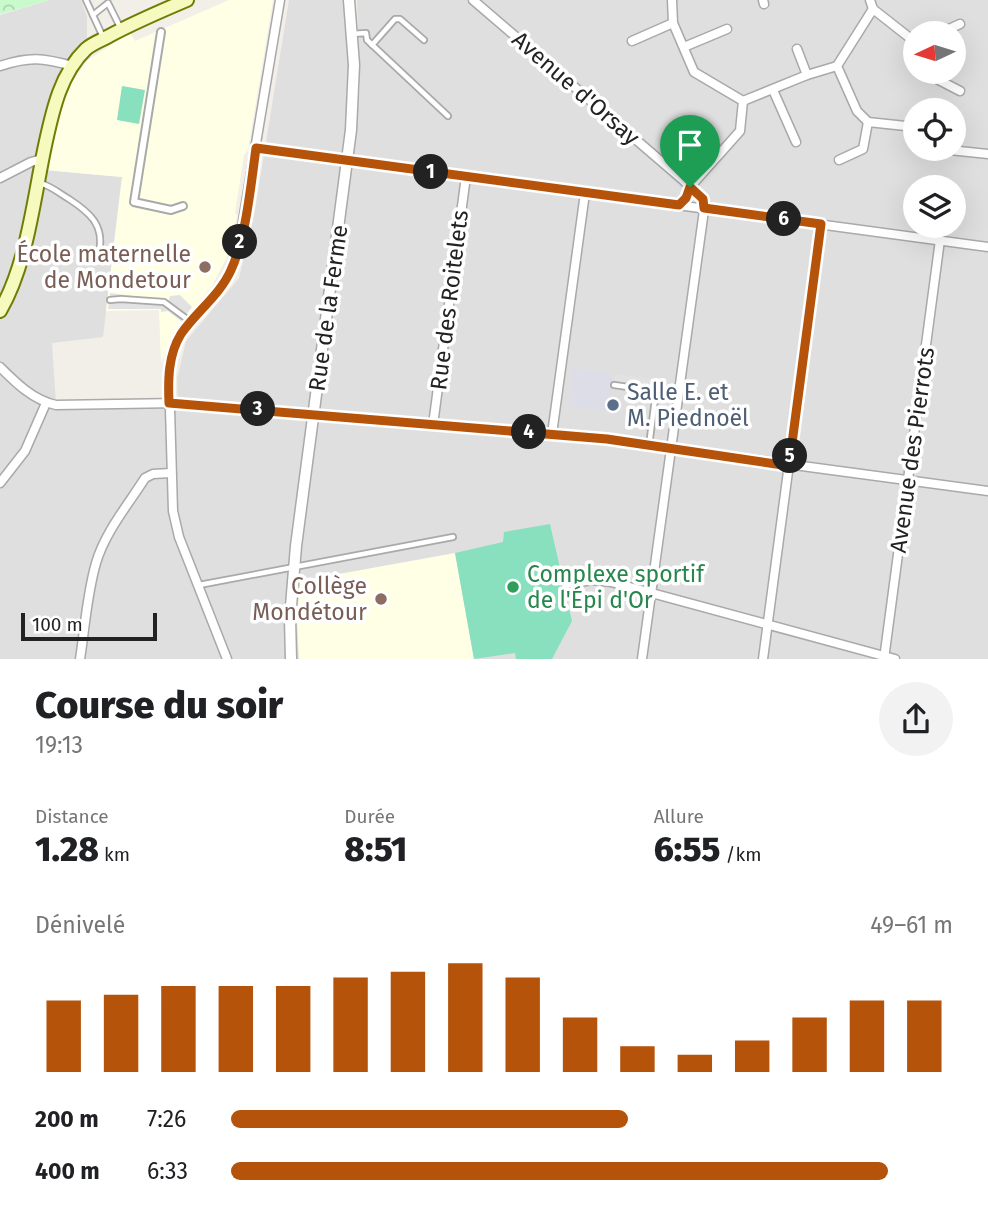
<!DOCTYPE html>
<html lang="fr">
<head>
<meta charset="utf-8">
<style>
	:root { --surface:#fff; --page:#f2f2f2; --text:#202124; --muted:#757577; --accent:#b45309 }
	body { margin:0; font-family:"Fira Sans",sans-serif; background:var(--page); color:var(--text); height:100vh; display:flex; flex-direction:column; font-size:26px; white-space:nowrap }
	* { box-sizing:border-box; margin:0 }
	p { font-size:23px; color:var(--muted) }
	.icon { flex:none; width:38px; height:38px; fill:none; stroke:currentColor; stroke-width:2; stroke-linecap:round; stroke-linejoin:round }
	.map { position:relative; height:659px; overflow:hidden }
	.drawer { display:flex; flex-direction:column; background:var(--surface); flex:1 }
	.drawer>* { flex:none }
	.needle { width:46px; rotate:266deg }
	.controls { position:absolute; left:903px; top:21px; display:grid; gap:14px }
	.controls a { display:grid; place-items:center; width:63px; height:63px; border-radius:50%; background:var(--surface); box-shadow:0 7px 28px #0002; font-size:35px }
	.scale { position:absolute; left:21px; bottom:18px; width:136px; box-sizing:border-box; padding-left:7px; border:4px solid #222; border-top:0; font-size:19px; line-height:24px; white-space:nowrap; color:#222; -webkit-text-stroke:5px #fff; paint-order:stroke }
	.pin { position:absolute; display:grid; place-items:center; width:60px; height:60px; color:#fff; margin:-72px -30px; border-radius:50% 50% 50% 0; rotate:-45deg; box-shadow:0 0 7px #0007 }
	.pin .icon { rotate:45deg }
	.km { position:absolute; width:35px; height:35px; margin:-18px; border-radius:50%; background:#222; color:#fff; font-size:19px; line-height:35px; text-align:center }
	.round { display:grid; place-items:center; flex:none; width:74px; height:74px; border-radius:37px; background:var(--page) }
	.summary { display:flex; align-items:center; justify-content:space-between; height:119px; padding:0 35px }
	h1 { font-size:38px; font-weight:800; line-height:52px }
	.figures { display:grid; grid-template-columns:repeat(3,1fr); gap:10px; height:119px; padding:7px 35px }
	.figures div { display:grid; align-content:center }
	.figures b { font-size:35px; font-weight:800 }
	.figures small { font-size:19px; font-weight:400 }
	.figures p { font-size:19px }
	.chart { height:196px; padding:14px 35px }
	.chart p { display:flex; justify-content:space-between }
	.chart svg { width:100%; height:126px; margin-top:7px; stroke:var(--accent); stroke-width:6 }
	ul { padding:0 35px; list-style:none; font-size:23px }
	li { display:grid; grid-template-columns:112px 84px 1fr; align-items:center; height:52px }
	li i { height:18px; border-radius:9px; background:var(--accent) }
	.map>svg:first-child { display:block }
</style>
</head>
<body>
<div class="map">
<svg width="988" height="659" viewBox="0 0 988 659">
	<defs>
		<pattern id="park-crowns" width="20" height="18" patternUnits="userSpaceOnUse" patternTransform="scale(1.75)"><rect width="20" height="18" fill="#c8facc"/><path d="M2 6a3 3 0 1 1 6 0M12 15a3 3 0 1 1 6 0" fill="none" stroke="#acd6af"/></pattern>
	</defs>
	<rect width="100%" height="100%" fill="#f2efe9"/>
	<!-- residential -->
	<path fill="#e0dfdf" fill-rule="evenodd" d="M50,0H81L87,17V49L59,77L45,170L122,177L103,337L52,343L56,404L178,402L177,379L186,341L239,278L254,216L289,0H344L353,39L360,96L357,0H988V659H474L455,554L297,617L299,659H0V15ZM915,33H954V72H915ZM915,110H954V149H915ZM915,187H954V226H915Z"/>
	<!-- education -->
	<g fill="#ffffe5">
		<polygon points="229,0 273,0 248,150 244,155 235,213 237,215 233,240 227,257 212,286 176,329 161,363 159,310 106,311 122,177 45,170 60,112 72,82 88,60 130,32 135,41"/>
		<polygon points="455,553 474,659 299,659 297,617 300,581"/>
	</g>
	<!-- park -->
	<polygon fill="url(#park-crowns)" points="0,0 49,0 0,14"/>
	<!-- pitch -->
	<g fill="#88e0be">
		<polygon points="122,86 145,90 139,124 117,120"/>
		<polygon points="550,524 572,621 552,659 516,659 515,653 474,659 455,553 503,542 504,532"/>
	</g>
	<!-- parking -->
	<g fill="#e2e2e2">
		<polygon points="110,293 162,300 169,300 170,296 180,295 192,307 181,321 168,311 161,312 161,309 108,309"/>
		<polygon points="615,374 667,381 666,392 672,393 668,430 651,428 656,391 614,385"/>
	</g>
	<!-- plaza -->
	<polygon fill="#dddde8" points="573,368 613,374 608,411 568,406"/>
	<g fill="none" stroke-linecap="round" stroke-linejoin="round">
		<!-- service casing -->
		<g stroke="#a9a9a9" stroke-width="8">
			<g id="service">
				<polyline points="86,0 103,37"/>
				<polyline points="93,15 108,3 121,29"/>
				<polyline points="352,34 366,33 367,40 448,116"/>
				<polyline points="372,45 395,19 400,19 424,40"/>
				<path d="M40,183C51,186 59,193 69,199C89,212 105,225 99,252"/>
				<polyline points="110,300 121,299 164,302 191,322"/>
				<polyline points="614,385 678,394"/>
				<polyline points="649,446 656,391"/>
				<polyline points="199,585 453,537"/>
			</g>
		</g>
		<!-- pedestrian casing -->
		<g stroke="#a9a9a9" stroke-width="10">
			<polyline id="pedestrian" points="161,32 134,202 171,210 183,206"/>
		</g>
		<!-- minor casing -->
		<g stroke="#a9a9a9" stroke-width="11">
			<g id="minor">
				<polyline points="473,0 683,180 705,203 642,659"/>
				<polyline points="672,0 673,23 694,72 743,101 740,131 690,187 686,198 679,205"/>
				<polyline points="763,0 764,4"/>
				<polyline points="870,0 873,9 915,42"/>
				<polyline points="873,9 837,66 857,111 868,122 915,127"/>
				<polyline points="940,33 960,24"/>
				<polyline points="632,41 673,23"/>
				<polyline points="684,47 727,29"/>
				<polyline points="797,49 807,75"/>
				<path d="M0,66C30,56 43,58 73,66"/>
				<polyline points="929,72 935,78 960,91"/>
				<polyline points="773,90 796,142"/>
				<polyline points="743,101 807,75 837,66"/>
				<polyline points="256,148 988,247"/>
				<polyline points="940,149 988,154"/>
				<polyline points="839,160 863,149 868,122"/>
				<polyline points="0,178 31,162 42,159"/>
				<path d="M0,367C16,383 33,400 56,405L178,403L586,437L988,491"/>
				<polyline points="433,425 466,176"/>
				<polyline points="552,434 585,193"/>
				<polyline points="0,483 25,451 46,403"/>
				<polyline points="566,584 593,580 611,582 895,659"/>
				<path d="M80,659C85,627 87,594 96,563C105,532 128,505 145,478L153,474L171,473"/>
				<polyline points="227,659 179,537 173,511 169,375 174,350 178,339 216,294 231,272 238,251 280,0"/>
				<polyline points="763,659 821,224"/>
				<polyline points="884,659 940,240"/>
			</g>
		</g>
		<!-- tertiary casing -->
		<g stroke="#a9a9a9" stroke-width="13">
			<polyline id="tertiary" points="291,659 290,618 296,546 351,130 354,65 349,0"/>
		</g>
		<!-- secondary casing -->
		<g stroke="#707d05" stroke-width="16">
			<path id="secondary" d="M0,311C28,263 34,195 46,141C53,109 61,73 86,49C93,43 102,40 109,36C135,22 161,11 187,0"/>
		</g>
		<!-- service -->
		<use href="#service" stroke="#fff" stroke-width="4.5"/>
		<!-- pedestrian -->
		<use href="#pedestrian" stroke="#fff" stroke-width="6"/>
		<!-- minor -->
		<use href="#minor" stroke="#fff" stroke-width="8"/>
		<!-- tertiary -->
		<use href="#tertiary" stroke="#fff" stroke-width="10"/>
		<!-- secondary -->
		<use href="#secondary" stroke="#f7fabf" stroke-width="12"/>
	</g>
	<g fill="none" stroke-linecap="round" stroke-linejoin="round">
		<!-- route casing -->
		<g stroke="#fff" stroke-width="14">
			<path id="route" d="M256,148L679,205L686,198L690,187L703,199L704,208L821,224L789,466L607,439L169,403C168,380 168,355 181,334C196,312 220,295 231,270C246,238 251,184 256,148Z"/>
		</g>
		<!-- route -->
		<use href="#route" stroke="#b45309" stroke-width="9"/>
	</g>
	<!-- markers -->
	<g fill="#8d6e63" stroke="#fff" stroke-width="2.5">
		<circle cx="205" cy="267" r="7"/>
		<circle cx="381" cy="599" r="7"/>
	</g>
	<circle fill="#5c6f8a" stroke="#fff" stroke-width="2.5" cx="613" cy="405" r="7"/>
	<circle fill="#2e9e5b" stroke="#fff" stroke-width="2.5" cx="513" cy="587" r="7"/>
	<g text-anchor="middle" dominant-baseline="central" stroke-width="7" stroke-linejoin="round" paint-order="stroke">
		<!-- street labels -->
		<g font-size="23" fill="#222" stroke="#fff">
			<text transform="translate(576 88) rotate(41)">Avenue d'Orsay</text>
			<text transform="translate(449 300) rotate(-83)">Rue des Roitelets</text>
			<text transform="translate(328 308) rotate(-82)">Rue de la Ferme</text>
			<text transform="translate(912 450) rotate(-82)">Avenue des Pierrots</text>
		</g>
		<!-- education labels -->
		<g font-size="23" fill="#785e54" stroke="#fff" text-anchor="end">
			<text x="191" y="254">École maternelle<tspan x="191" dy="26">de Mondetour</tspan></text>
			<text x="367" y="586">Collège<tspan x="367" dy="26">Mondétour</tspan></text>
		</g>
		<!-- service labels -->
		<g font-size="23" fill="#4e5e75" stroke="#fff" text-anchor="start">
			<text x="627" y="392">Salle E. et<tspan x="627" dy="26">M. Piednoël</tspan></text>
		</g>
		<!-- leisure labels -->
		<g font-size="23" fill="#27864d" stroke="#fff" text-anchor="start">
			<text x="527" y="574">Complexe sportif<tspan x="527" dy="26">de l'Épi d'Or</tspan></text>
		</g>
	</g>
</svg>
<div class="controls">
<a><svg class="needle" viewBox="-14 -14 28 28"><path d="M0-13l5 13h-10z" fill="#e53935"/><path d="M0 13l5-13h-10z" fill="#757577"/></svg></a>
<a><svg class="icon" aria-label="locate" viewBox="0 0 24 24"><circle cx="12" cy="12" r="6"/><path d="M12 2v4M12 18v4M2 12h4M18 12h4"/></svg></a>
<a><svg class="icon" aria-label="layers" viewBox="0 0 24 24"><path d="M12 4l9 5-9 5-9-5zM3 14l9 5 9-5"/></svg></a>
</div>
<div class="scale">100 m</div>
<div class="pin" style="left:690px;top:187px;background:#1e9e55"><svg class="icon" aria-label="arrive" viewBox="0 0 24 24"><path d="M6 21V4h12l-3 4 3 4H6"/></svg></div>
<b class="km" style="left:431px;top:172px">1</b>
<b class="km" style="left:240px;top:242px">2</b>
<b class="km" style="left:258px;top:409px">3</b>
<b class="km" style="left:529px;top:432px">4</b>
<b class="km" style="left:790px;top:456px">5</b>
<b class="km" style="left:784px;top:219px">6</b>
</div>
<section class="drawer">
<div class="summary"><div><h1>Course du soir</h1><p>19:13</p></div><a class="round"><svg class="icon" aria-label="share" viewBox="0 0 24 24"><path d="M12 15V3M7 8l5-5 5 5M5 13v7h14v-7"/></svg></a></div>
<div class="figures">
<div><p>Distance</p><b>1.28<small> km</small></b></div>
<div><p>Durée</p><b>8:51</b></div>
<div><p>Allure</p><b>6:55<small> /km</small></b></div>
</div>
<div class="chart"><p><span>Dénivelé</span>49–61 m</p>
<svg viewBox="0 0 160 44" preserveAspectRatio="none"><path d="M5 44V19M15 44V17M25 44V14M35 44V14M45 44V14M55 44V11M65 44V9M75 44V6M85 44V11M95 44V25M105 44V35M115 44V38M125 44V33M135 44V25M145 44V19M155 44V19"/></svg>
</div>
<ul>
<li><b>200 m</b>7:26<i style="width:55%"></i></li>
<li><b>400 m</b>6:33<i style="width:91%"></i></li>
</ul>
</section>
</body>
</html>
